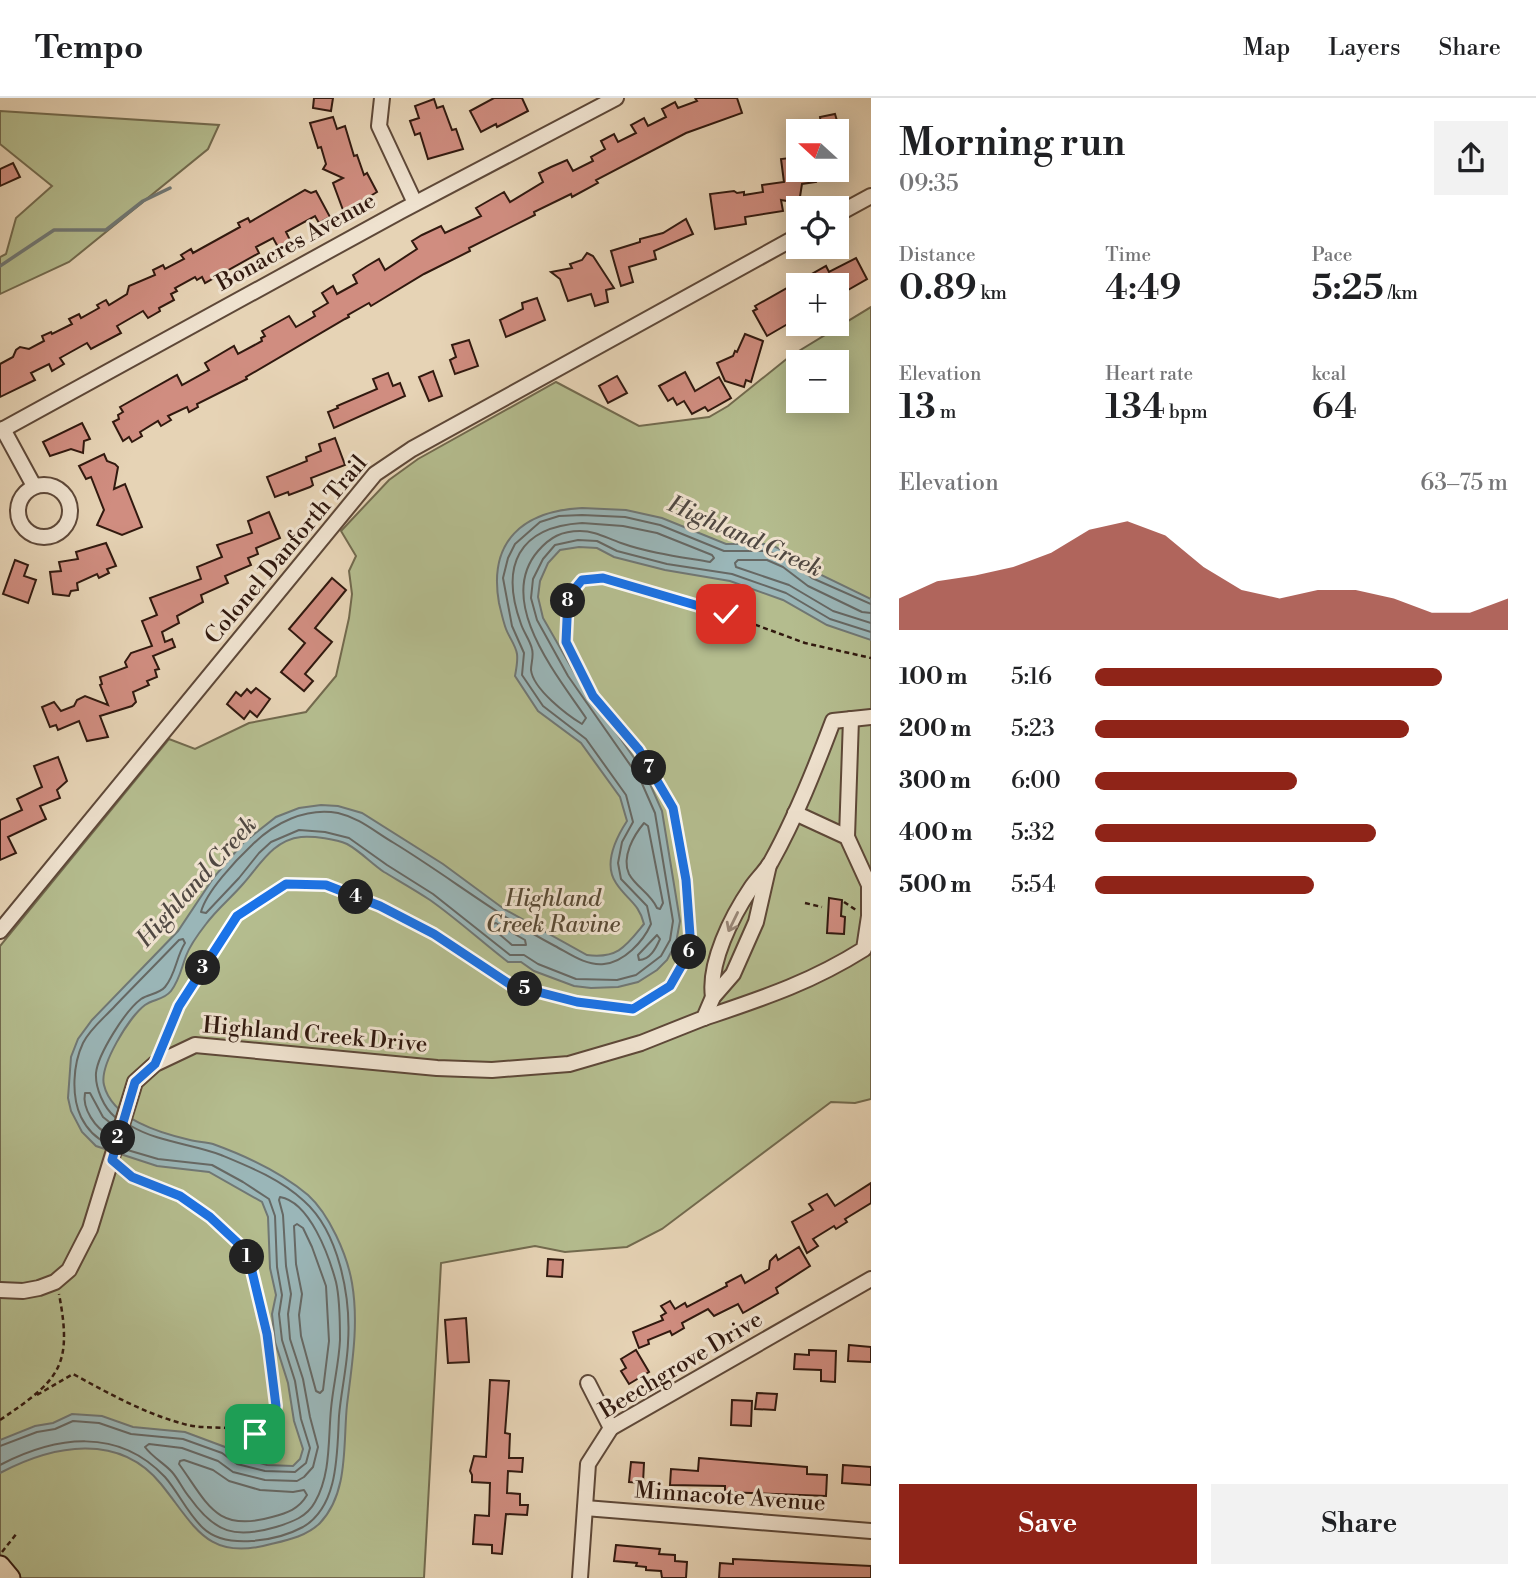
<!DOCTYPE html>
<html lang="en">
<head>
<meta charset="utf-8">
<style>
	:root { --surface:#fff; --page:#f2f2f2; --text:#202124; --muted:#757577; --line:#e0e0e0; --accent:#8f2418 }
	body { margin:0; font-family:"Libre Bodoni",serif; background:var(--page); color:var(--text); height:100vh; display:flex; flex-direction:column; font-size:26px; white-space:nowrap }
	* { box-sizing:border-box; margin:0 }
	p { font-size:23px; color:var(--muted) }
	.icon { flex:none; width:38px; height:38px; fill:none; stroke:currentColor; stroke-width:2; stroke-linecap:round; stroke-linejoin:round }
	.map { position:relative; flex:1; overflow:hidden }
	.sheet { display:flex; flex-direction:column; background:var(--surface); width:665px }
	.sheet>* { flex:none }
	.needle { width:46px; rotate:291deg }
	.controls { position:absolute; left:786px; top:21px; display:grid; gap:14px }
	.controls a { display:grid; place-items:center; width:63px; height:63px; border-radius:0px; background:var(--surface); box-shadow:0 4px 18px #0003; font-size:35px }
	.pin { position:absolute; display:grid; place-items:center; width:60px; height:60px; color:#fff; margin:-30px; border-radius:14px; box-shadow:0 4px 10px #0006 }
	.km { position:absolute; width:35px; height:35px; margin:-18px; border-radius:50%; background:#222; color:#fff; font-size:19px; line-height:35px; text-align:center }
	.round { display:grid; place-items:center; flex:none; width:74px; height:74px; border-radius:0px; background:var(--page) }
	.headline { display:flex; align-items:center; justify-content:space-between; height:119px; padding:0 28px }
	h1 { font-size:38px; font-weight:600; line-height:52px }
	.stats { display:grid; grid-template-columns:repeat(3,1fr); gap:10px; height:119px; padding:7px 28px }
	.stats div { display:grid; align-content:center }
	.stats b { font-size:35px; font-weight:600 }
	.stats small { font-size:19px; font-weight:400 }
	.stats p { font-size:19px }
	.chart { height:196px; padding:14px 28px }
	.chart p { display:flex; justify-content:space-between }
	.chart svg { width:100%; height:126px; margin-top:7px; fill:var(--accent); opacity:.7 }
	.button { display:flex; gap:14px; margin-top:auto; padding:14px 28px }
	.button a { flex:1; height:80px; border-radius:0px; background:var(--accent); color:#fff; font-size:28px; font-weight:600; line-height:80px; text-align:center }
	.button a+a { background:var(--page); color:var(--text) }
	ul { padding:0 28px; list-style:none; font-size:23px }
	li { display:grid; grid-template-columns:112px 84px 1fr; align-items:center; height:52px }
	li i { height:18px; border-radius:9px; background:var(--accent) }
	header { display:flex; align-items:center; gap:42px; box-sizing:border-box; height:98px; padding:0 35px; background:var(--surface); border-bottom:2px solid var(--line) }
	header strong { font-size:33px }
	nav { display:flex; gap:38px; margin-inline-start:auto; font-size:24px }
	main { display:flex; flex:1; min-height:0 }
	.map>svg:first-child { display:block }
</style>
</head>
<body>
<header>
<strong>Tempo</strong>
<nav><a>Map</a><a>Layers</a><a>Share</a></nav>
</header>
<main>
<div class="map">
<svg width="871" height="1480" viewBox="0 0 871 1480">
	<rect width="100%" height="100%" fill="#e6d3b5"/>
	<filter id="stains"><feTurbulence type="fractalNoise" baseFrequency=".00286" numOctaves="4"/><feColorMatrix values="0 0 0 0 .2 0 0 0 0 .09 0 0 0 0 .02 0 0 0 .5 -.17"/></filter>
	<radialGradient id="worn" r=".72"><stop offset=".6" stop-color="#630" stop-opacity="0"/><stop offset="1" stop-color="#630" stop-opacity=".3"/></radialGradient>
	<!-- green -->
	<g fill="#b4bc8e" stroke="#726a4e" stroke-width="2" fill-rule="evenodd">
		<polygon points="0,13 219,27 208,51 69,164 0,196 0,159 6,156 16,120 52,88 0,46"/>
		<path d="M871,209V1001L855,1005L831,1004L662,1131L627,1149L565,1154L535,1148L441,1165L424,1480H0V848L169,641L195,651L249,625L306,614L336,578L349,520L352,496L349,473L356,458L341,433L389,382L418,361L556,284L639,328L709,319L728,308L789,259ZM798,264H836V303H798Z"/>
	</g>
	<!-- water -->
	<path fill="#9ab6b8" stroke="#707774" stroke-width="2" d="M582,410L626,412L662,420L726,446H769L791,456L815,474L871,501V542L827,527L783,502L730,483L665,472L614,459L597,450L579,449L560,452L548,465L540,483L538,499L543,520L574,574L646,677L662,713L680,823L676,845L667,862L657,872L638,884L618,889L591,890L574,888L534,873L521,864H508C482,844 457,821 430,802C415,792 399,783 384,774C371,765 360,753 347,746C336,741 314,738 301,739C273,742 260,767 243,786C231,800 217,811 206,826C199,835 190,847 186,858C181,871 180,881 171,893C164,902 153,901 145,907C129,919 99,968 104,987C112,1021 160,1035 190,1042C198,1044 206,1044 213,1046C246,1058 280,1073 308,1097C329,1116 347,1156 352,1185C359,1226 352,1266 347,1307C343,1345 349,1395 320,1425C307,1438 288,1442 271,1446C207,1464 195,1428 161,1386C119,1334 53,1347 0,1375V1342L35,1328L53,1325L72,1316L102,1318L133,1329L185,1334L225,1349L239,1359L267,1367L293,1368L300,1361L303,1351L294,1323L288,1285L275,1244L272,1216L276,1197L270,1170L268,1119L262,1104L209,1074L157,1068L96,1048L82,1034L71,1013L68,1000L71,959L78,941L92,922L178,833L214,779L243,745L276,719L299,710L321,707L338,708L362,715L443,766L504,811L587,857C618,861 626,848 644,826C639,805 627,802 616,785C603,766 616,740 627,723L620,699L581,645L538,613L515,578C516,572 518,563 517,556C516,548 509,539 506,531C503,523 501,513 499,505C488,443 523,413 582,410Z"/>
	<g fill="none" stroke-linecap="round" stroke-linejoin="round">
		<!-- shore -->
		<g stroke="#666864" stroke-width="2">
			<path d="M582,425L623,428L657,435L712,457L714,460L710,464C681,459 649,455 621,445C606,440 596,433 580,433C562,433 550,439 538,453C495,503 557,577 586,620L582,626C567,617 533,591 531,572C531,565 534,558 532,551C530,542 524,535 521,526C500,468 518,429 582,425Z"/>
			<path d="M871,506L812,480L787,462L768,453H724L660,427L625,419L582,417L559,418L540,424L515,446L508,460L503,480L512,528L524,555L522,577L543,608L586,641L626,697L633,724L622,744L618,765L621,781L647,808L651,826C643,844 624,864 604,866C586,868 570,856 555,848C498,818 448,778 394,745C375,734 360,720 338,715C306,709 274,725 252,747C236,762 206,794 201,814L206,815L239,780L259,755L271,744L299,732L325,734L349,740L387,767L433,796L510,857H524L538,866L576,881L617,882L636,877L661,858L670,842L673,823L655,715L640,681L568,578L537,522L531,500L533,481L543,461L555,447L578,442L597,443L617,453L667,466L732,476L786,495L830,521L871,534"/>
			<polyline points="871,515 862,514 808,488 783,469 767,462 738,462 735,465 736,469 789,487 833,513 871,525"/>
			<path d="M644,725L648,728L663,805L660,811L657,810C651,796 636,789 629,776C621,759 634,737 644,725Z"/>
			<polygon points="496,825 525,842 526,847 512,847 492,830 492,826"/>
			<path d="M657,837L660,841C656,850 650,862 639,862L638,857Z"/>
			<path d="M110,1037C95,1031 82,1010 85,995H90L103,1019L113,1027"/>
			<path d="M107,1045C95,1040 87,1031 81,1019C71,998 73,966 83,945C90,931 104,920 115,908C136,886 158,864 179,842L183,841L185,845C176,859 176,876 165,889C159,896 148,896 141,901C125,913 98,956 96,975C95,990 104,1010 115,1019"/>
			<path d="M280,1099C310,1104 329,1158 336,1184C340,1201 340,1225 340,1242C339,1265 333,1288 331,1311C328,1342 331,1376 315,1404C307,1419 292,1424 276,1429C235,1441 215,1435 190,1400C183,1392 179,1382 172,1374C164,1365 152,1359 145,1349L149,1346L182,1350L218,1363L233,1374L265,1382L297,1383L304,1379L313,1369L318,1349L310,1319L303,1281L290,1241L288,1216L291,1196L286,1168L283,1117L279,1102Z"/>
			<polygon points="297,1126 303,1130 312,1149 326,1188 329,1243 323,1292 320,1295 316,1293 301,1238 299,1217 302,1196 296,1166 294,1128"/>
			<polyline points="0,1348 37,1334 55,1331 73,1323 99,1325 131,1336 183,1341 222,1355 237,1366 265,1373 295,1374 306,1365 310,1350 301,1321 295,1283 282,1242 279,1216 282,1197 277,1169 275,1118 269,1101 243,1084 212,1067 158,1061 124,1051"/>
			<path d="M184,1362L213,1372L229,1383L260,1392L293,1394L304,1392L307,1397C299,1411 287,1415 272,1419C216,1435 208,1406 179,1366L180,1363Z"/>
			<path d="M0,1367C56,1338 118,1329 165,1379C179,1395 187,1415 203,1430C226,1452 277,1443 303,1429C339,1408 337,1354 339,1318C341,1294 347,1269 348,1245C351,1199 339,1134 304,1103C280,1081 250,1069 221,1057C192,1046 158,1044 131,1028"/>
		</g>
		<!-- stream -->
		<polyline stroke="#707774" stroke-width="3.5" points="0,168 54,132 106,132 143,103 170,90"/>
	</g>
	<!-- building -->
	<g fill="#d08d80" stroke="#31190f" stroke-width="2">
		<polygon points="314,0 333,0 331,13 313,10"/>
		<polygon points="494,0 522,0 528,13 497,29 496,26 481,34 470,13"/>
		<polygon points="695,0 737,0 742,15 686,35 596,82 598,85 572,99 571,96 534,114 535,117 469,150 470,153 424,176 371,208 369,205 348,217 349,219 345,221 246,279 247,281 197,306 198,309 189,314 187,309 168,318 171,322 161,328 158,323 140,334 142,338 132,344 129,339 123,343 113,324 119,321 118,317 123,314 120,309 177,277 182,287 209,272 205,265 234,248 238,256 262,243 261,240 265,238 262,233 289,218 296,229 315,218 313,214 328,205 322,195 333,188 337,196 357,185 353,177 367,168 379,161 385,172 417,151 412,143 422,137 441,128 445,135 481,118 476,110 504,94 510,104 543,84 539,75 551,69 567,62 573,73 593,63 591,59 605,51 601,43 614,36 618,44 636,35 631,27 644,20 648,28 666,19 662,11 675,4 678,10 697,3"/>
		<polygon points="434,1 437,10 443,8 452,32 456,31 463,51 428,61 420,35 415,37 410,23 419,20 415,8"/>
		<polygon points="835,16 840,33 822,33 820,19"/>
		<polygon points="333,19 337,31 345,28 354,58 357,57 364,77 367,75 377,94 346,113 343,112 333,85 343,80 323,71 326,66 321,49 318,50 310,25"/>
		<polygon points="798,59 798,72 814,72 816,84 802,86 799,105 781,102 783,113 745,119 746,126 715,131 710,96 734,93 737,95 744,94 744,97 763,94 762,87 784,84 781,61"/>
		<polygon points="13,65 20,79 0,88 0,71"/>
		<polygon points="305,92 311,95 316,93 330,119 319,125 315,118 286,134 290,142 278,149 273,140 256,149 259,155 205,185 202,179 197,182 195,179 175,190 177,193 171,196 174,202 159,210 160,213 148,220 143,213 117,228 121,235 91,251 87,245 60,260 64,266 52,273 49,266 31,275 35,282 0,299 0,266 13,259 16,252 20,249 29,251 44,243 42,238 51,234 52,236 72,226 69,221 79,216 81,220 99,210 97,207 106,202 109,207 127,196 129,188 155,177 153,172 163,167 165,171 184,161 181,157 191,151 193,155 240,129 238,125 248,120 250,124"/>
		<polygon points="686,121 693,136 654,153 656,161 629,169 633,184 621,188 611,153 640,144 640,141 663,135"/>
		<polygon points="587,155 593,158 614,190 606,192 608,204 595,208 591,196 568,203 560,181 551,174 572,170 570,166 582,162"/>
		<polygon points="856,160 867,181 841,196 836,187 798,187 798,220 767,238 753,213 757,211 755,208 826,168 829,174"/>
		<polygon points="537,200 545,222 506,239 500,222 523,211 522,205"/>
		<polygon points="745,236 763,243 751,284 746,282 744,289 725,283 717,265 733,258 735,253 737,254"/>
		<polygon points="469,242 478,268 455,276 450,262 456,259 452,247"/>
		<polygon points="433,273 442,298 429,303 419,279"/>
		<polygon points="685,274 695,293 719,279 731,300 708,313 705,309 692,316 684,303 677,307 673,300 668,303 659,288"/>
		<polygon points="388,275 393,288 400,285 405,298 334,330 328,314 338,310 337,308 377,291 373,281"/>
		<polygon points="617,278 627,295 608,305 599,288"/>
		<polygon points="82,325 90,341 84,343 83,355 71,351 50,358 43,344"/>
		<polygon points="335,340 345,367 311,380 313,387 310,389 289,397 288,394 275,399 267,379 307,363 306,359 321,353 319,346"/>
		<polygon points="104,356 107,363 115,366 118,369 114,391 125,386 142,429 122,437 97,427 104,412 91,379 86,381 79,368"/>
		<polygon points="269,414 280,440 256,450 258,456 248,460 251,467 225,478 228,485 201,497 203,504 177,518 179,525 162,534 165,544 172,541 175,549 153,558 159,571 155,572 157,579 147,583 149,587 133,594 136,604 132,608 100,618 108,639 87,643 79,623 58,632 56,627 50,629 42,609 54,604 61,613 74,608 77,602 85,598 108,607 100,587 102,586 100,579 127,569 125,564 131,555 152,548 142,523 157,517 150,500 201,481 197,469 222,459 217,447 252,435 248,423"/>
		<polygon points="106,445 116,468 107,471 109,475 99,480 97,476 77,485 78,492 71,493 69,498 53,496 50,474 61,473 59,464 78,461 76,454"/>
		<polygon points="15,462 28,467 24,478 36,482 28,505 3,496"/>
		<polygon points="332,480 346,492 315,530 332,544 305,576 313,583 304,593 281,574 305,545 289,531"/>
		<polygon points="256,590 270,601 257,619 250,613 244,621 227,606 236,594 241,598 247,591 251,595"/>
		<polygon points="58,659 67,683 57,692 60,700 40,708 46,721 8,739 16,755 0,762 0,722 22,712 17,701 42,689 34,668"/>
		<polygon points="829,800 842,802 841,818 845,819 844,836 827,835"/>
		<polygon points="871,1085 871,1105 845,1121 847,1124 836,1131 834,1128 813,1141 818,1148 807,1155 792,1124 813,1112 809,1106 827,1096 835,1108"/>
		<polygon points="799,1149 810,1168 776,1190 778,1195 743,1215 738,1206 714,1218 708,1211 682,1225 684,1230 672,1237 670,1233 648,1242 649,1246 639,1250 633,1234 663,1222 661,1218 666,1215 661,1208 670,1203 675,1211 685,1205 687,1209 727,1188 726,1185 741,1177 745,1185 769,1171 770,1163 776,1157 778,1162"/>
		<polygon points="548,1161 563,1162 562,1179 547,1178"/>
		<polygon points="466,1220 469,1264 448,1265 445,1222"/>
		<polygon points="849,1247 871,1249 871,1264 848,1263"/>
		<polygon points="636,1252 649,1274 629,1286 621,1273 626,1270 621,1261"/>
		<polygon points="809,1252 836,1253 835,1284 821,1283 821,1272 794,1271 795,1256 809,1257"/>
		<polygon points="490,1282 509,1283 505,1335 510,1336 509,1360 523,1360 522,1374 508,1373 507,1395 520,1396 520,1407 528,1407 527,1417 506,1416 502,1456 492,1455 492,1447 473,1446 475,1417 489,1418 490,1385 472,1384 472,1377 470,1373 474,1358 486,1359"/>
		<polygon points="757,1295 777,1296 775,1312 755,1311"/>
		<polygon points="732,1302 752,1303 751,1328 731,1327"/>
		<polygon points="699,1360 807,1369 807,1376 827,1377 826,1398 725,1394 725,1388 670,1387 671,1371 698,1373"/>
		<polygon points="631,1364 644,1365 643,1385 629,1384"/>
		<polygon points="843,1367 871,1369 871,1387 842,1385"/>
		<polygon points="616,1447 660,1451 659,1456 675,1457 675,1463 687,1464 686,1480 662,1480 661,1473 646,1472 646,1469 636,1468 637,1465 614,1463"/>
		<polygon points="733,1461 871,1468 871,1480 719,1480 720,1465 733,1466"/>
	</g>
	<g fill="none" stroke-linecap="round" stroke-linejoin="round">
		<!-- minor casing -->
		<g stroke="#5e4838" stroke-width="18">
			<g id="minor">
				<polyline points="382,0 379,28 415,105"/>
				<polyline points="836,117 871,98"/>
				<polyline points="3,331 34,388"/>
				<polyline points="0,333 401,113 616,0"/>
				<circle cx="44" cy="413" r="26"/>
				<polyline points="847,739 851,621"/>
				<polyline points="0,833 375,376 412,351 798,138"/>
				<path d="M713,899C708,865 732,818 751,790C757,781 765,774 771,764C796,719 815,671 833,623L871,619"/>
				<path d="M704,920C763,900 810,885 864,851L869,818V787L847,739L795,715"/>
				<polyline points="0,1192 23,1193 39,1190 55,1184 69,1172 90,1131 135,984 155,966 195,947 437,970 492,972 569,966 641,945 704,920 713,899 733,876 756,824 769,767"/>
				<polyline points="588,1285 611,1330"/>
				<polyline points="585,1410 871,1433"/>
				<polyline points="580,1480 588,1366 611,1330 871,1181"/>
			</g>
		</g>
		<!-- major casing -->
		<g stroke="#31190f" stroke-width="23">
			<polyline id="major" points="0,1468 10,1480"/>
		</g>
		<!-- path -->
		<g stroke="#31190f" stroke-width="2.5" stroke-dasharray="5 3.5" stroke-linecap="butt">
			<polyline points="844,804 856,812"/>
			<polyline points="805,805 822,809"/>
			<polyline points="163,947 179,908 237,818 286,786 326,787 380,808 434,836 511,887 577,904 633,911 670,888 691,851 686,782 673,710 639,652 593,598 566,544 568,500 582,482 603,479 726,516 805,545 871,560"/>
			<path d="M37,1297L73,1276C110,1296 147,1317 188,1327C200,1330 213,1329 226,1330C244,1332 255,1342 272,1330L276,1308L267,1235L250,1165L240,1147L210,1119L180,1098L132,1079L122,1071"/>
			<path d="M0,1322C59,1282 73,1269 59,1196"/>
			<polyline points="2,1454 17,1435"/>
		</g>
		<!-- minor -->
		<use href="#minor" stroke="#efe2cf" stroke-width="14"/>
		<!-- major -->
		<use href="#major" stroke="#e6d3b5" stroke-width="19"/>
	</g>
	<!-- one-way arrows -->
	<defs><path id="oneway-shaft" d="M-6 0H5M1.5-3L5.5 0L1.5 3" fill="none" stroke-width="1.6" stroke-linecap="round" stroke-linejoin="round" transform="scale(1.75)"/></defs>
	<use stroke="#9a8879" href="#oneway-shaft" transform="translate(733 824) rotate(116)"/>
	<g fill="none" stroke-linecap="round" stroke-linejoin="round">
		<!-- route casing -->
		<g stroke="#fff" stroke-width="14">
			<polyline id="route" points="255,1336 263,1336 272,1330 276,1308 267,1236 250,1165 240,1147 210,1119 180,1098 132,1079 112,1062 135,984 155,966 179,908 237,818 286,786 326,787 380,808 434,836 511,887 577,904 633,911 670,888 691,851 686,782 673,710 639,652 593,598 566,544 568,499 582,482 603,480 726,516"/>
		</g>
		<!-- route -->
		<use href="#route" stroke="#1a73e8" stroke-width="9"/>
	</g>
	<g text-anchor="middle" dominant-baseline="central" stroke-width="6" stroke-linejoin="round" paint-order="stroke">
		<!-- street labels -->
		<g font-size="23" fill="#31190f" stroke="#efe2cf">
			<text transform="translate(296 144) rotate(-29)">Bonacres Avenue</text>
			<text transform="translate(286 452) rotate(-50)">Colonel Danforth Trail</text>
			<text transform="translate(315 937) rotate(5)">Highland Creek Drive</text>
			<text transform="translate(681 1267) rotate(-31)">Beechgrove Drive</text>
			<text transform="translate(730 1399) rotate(4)">Minnacote Avenue</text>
		</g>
		<!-- park labels -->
		<g font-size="23" font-style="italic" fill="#584a35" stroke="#efe2cf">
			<text x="553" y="801">Highland<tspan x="553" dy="26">Creek Ravine</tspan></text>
		</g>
		<!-- water labels -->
		<g font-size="24" font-style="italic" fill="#504842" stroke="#efe2cf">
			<text transform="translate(745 439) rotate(24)">Highland Creek</text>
			<text transform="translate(197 784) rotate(-48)">Highland Creek</text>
		</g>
	</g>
	<rect width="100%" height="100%" filter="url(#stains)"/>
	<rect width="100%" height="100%" fill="url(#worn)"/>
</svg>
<div class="controls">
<a><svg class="needle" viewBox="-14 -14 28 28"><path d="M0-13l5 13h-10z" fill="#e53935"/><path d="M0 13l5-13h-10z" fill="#757577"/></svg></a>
<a><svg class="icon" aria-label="locate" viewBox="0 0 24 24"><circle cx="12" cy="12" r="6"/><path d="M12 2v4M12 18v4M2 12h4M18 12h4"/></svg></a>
<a>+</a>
<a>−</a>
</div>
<div class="pin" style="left:255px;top:1336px;background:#1e9e55"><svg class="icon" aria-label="arrive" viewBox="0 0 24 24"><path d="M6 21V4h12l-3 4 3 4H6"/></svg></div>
<div class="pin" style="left:726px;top:516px;background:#d93025"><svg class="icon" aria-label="check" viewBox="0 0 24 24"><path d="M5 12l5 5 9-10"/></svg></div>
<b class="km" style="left:247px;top:1159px">1</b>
<b class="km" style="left:118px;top:1040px">2</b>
<b class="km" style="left:203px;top:870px">3</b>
<b class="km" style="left:356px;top:799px">4</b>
<b class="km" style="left:525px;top:891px">5</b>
<b class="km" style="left:689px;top:854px">6</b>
<b class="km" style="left:649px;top:670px">7</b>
<b class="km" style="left:568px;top:503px">8</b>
</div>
<section class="sheet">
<div class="headline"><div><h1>Morning run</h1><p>09:35</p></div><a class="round"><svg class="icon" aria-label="share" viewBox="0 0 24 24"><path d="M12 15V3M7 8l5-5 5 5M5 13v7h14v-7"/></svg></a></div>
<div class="stats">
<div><p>Distance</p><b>0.89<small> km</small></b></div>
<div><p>Time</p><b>4:49</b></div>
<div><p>Pace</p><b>5:25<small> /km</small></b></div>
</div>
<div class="stats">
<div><p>Elevation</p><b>13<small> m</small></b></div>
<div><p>Heart rate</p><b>134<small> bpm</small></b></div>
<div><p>kcal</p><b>64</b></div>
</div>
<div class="chart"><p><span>Elevation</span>63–75 m</p>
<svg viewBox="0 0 160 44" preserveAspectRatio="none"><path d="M0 44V33L10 27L20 25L30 22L40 17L50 9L60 6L70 11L80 22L90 30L100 33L110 30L120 30L130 33L140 38L150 38L160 33V44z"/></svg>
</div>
<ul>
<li><b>100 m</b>5:16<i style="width:84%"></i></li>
<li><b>200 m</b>5:23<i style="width:76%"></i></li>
<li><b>300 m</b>6:00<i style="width:49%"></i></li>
<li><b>400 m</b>5:32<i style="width:68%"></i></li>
<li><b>500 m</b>5:54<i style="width:53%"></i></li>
</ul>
<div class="button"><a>Save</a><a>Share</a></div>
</section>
</main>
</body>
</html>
